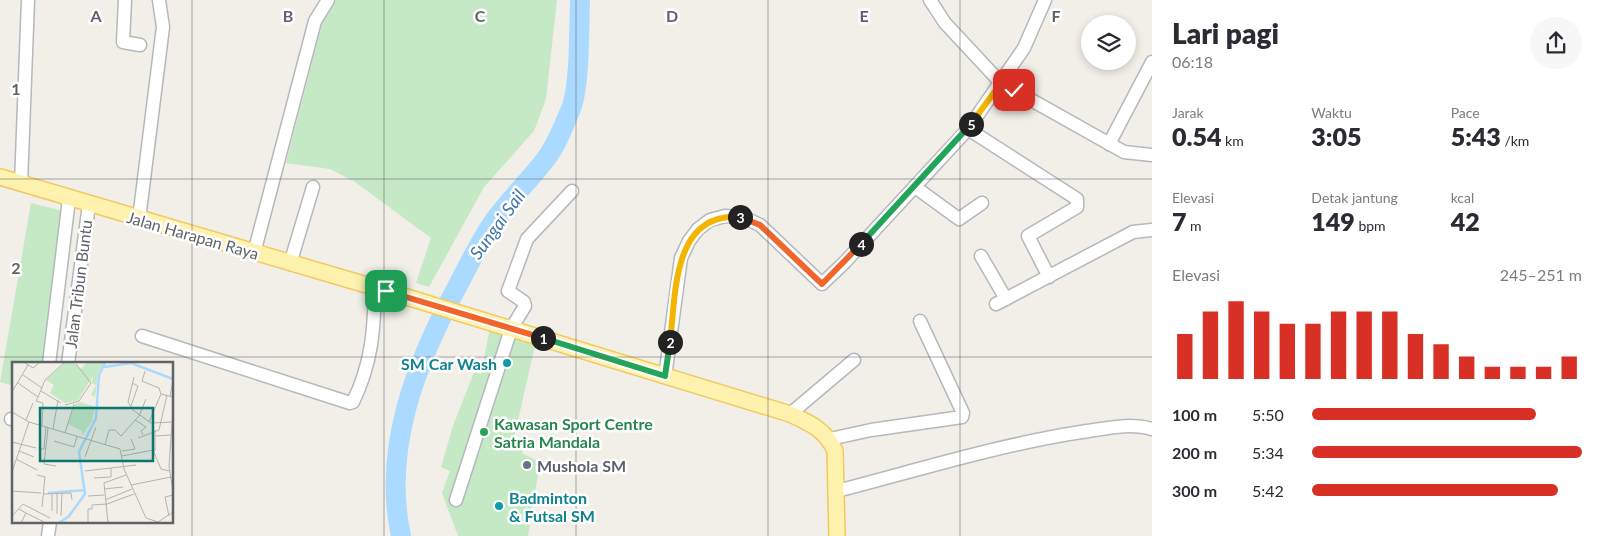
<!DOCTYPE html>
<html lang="id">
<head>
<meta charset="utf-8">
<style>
	:root { --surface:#fff; --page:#f7f7f7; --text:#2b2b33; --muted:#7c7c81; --accent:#d93025 }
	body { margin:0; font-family:Lato,sans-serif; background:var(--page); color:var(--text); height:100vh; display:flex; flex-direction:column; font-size:19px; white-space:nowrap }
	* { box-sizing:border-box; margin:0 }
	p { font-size:16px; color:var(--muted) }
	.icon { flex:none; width:28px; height:28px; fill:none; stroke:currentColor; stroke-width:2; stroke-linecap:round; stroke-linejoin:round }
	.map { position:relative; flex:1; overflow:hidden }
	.drawer { display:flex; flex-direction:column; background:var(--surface); width:450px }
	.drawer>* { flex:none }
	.buttons { position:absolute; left:1081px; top:15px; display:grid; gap:10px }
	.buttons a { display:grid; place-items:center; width:55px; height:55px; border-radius:50%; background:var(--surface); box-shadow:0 2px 8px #0003; font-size:25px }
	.pin { position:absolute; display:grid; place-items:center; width:42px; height:42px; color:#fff; margin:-21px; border-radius:10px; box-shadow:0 2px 8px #0006 }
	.km { position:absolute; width:25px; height:25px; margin:-12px; border-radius:50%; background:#222; color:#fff; font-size:14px; line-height:25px; text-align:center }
	.round { display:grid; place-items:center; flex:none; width:52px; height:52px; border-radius:26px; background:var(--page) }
	.overview { display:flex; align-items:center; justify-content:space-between; height:85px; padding:0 20px }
	h1 { font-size:28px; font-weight:800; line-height:38px }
	.figures { display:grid; grid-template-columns:repeat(3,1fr); gap:8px; height:85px; padding:5px 20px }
	.figures div { display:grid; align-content:center }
	.figures b { font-size:25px; font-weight:800 }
	.figures small { font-size:14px; font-weight:400 }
	.figures p { font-size:14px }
	.chart { height:140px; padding:10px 20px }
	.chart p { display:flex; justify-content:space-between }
	.chart svg { width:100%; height:90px; margin-top:5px; stroke:var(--accent); stroke-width:6 }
	ul { padding:0 20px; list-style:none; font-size:16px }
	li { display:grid; grid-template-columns:80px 60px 1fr; align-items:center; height:38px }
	li i { height:12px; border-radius:6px; background:var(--accent) }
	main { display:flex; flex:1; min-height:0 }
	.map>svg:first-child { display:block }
</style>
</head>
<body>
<main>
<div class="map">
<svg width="1152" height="536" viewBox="0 0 1152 536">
	<rect width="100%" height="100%" fill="#f1efe8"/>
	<!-- green -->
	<g fill="#c5e8c5">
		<polygon points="336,0 557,0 546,99 534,131 484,187 429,287 416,283 431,238 355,182 330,169 286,163 323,20"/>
		<polygon points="31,203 71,213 48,363 14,364 14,386 0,382"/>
		<polygon points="490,328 536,341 514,438 523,441 522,453 540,462 528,536 458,536 442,493 450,471 441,467 453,426 474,372 481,374"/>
	</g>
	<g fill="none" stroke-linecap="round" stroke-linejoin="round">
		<!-- river -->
		<path stroke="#aadaff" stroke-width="20" d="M401,536C382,449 416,363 457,287C469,265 479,242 494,221C510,199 529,181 545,160C557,145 565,123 572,106C580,81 579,27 580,0"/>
		<!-- minor casing -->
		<g stroke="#b5b8bc" stroke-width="15">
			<g id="minor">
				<polyline points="125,0 123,42 140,45"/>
				<polyline points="930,0 945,23 1001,83 1124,152 1152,155"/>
				<polyline points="968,129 1077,199 1077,207 1028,236 1049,277"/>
				<polyline points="1109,144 1152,62"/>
				<polyline points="21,184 28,0"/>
				<polyline points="915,187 959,219 982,203"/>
				<polyline points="139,219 163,27 159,0"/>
				<polyline points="254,253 315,21 328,0"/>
				<polyline points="981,256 1006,299"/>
				<polyline points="290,264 313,187"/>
				<polyline points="996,304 1133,232 1152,230"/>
				<path d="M142,336L350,403L353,402C372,363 374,330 375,288"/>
				<polyline points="49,364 69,199"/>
				<polyline points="68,364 89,204"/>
				<polyline points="665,377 681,258 689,241 698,229 710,220 725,216 743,217 760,225 822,284 845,262 968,129 1024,48 1045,0"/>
				<polyline points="790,414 854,360"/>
				<polyline points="11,419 14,419"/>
				<polyline points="830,439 871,430 962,417 963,413 920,321"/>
				<path d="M837,491C918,470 998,445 1081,432C1104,429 1129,422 1152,429"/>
				<polyline points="456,500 511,329 525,306 524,302 508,291 527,239 572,191"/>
				<polyline points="48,536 50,522"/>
			</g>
		</g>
		<!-- major casing -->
		<g stroke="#f2c960" stroke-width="18">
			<path id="major" d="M0,177L387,291L790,414C810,423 826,430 835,451L837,536"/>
		</g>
		<!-- minor -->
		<use href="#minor" stroke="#fff" stroke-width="12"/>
		<!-- major -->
		<use href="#major" stroke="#fff2af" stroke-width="15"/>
	</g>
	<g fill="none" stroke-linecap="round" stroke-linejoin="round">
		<!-- split-1 casing -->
		<g stroke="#fff" stroke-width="10">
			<polyline id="split-1" points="386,291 543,338"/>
		</g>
		<!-- split-2 casing -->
		<g stroke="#fff" stroke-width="10">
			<polyline id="split-2" points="543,338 665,376 670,342"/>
		</g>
		<!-- split-3 casing -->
		<g stroke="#fff" stroke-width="10">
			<path id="split-3" d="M670,342C676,294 672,212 740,217"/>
		</g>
		<!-- split-4 casing -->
		<g stroke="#fff" stroke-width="10">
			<polyline id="split-4" points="740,217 760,225 822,284 861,244"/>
		</g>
		<!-- split-5 casing -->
		<g stroke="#fff" stroke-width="10">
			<polyline id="split-5" points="861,244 971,124"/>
		</g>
		<!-- split-6 casing -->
		<g stroke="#fff" stroke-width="10">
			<polyline id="split-6" points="971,124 1001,83 1014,90"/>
		</g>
		<!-- split-1 -->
		<use href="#split-1" stroke="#f0652b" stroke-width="6"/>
		<!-- split-2 -->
		<use href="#split-2" stroke="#22a559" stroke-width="6"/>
		<!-- split-3 -->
		<use href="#split-3" stroke="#f5b400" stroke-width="6"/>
		<!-- split-4 -->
		<use href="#split-4" stroke="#f0652b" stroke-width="6"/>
		<!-- split-5 -->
		<use href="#split-5" stroke="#22a559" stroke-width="6"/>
		<!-- split-6 -->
		<use href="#split-6" stroke="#f5b400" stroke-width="6"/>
	</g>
	<!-- grid -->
	<path fill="none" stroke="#5f6368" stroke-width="1" stroke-opacity="0.55" d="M192,0V536M384,0V536M576,0V536M768,0V536M960,0V536M0,179H1152M0,357H1152"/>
	<!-- markers -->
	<g fill="#0f9aa8" stroke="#fff" stroke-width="2">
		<circle cx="507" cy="363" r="5"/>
		<circle cx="499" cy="506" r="5"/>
	</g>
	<circle fill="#2e9e5b" stroke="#fff" stroke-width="2" cx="484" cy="432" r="5"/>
	<circle fill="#6b7280" stroke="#fff" stroke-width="2" cx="527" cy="465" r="5"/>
	<g text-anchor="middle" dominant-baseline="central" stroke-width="5" stroke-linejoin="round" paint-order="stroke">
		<!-- street labels -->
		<g font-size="16" fill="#5f6368" stroke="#fff">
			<text transform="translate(193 235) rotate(16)">Jalan Harapan Raya</text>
			<text transform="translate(78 284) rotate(-83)">Jalan Tribun Buntu</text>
		</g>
		<!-- culture labels -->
		<g font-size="16" font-weight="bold" fill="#0d838f" stroke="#fff" text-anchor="end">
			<text x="497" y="363">SM Car Wash</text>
			<text x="509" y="497" text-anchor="start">Badminton<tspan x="509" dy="18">&amp; Futsal SM</tspan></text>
		</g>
		<!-- leisure labels -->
		<g font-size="16" font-weight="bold" fill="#27864d" stroke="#fff" text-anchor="start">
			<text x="494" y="423">Kawasan Sport Centre<tspan x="494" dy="18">Satria Mandala</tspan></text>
		</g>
		<!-- worship labels -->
		<g font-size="16" font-weight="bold" fill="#5b616d" stroke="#fff" text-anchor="start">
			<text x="537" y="465">Mushola SM</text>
		</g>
		<!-- water labels -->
		<g font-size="18" font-style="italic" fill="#4174aa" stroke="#fff">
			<text transform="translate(497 224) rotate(-54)">Sungai Sail</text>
		</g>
	</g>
	<!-- overview -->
	<g transform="translate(12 362)">
		<rect width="161" height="161" fill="#f1efe8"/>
		<path d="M53,1H62L69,7L74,1H92L86,11L83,35L79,33L84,23L80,21L81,14L66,38L53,41L38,31L42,23L34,18ZM68,40L83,45L80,59L70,74V69L56,62L63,42Z" fill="#c5e8c5"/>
		<path fill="none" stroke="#aadaff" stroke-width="2.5" d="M92,5L119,1L161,17M36,131L73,128M47,161L57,154L73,132L67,90L84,56L87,13L93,1"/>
		<path fill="none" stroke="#b3b3b1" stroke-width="1" d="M13,1L21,6L27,1M133,9L130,19L147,26L149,32M11,13L30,26M122,15L116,40L121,48L139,61L161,60M6,21L26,35L33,18L52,1M29,29L49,41M0,30L16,3M158,34L161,19M26,35L24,39L31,41L30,63M53,43L67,39L79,21L64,2M119,44L126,24L120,21M161,48L157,104L161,129M0,50L17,60L108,87L112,107L134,156L146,160L161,150M14,58L21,41M123,58L134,65L129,69L131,73M137,60L149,32L161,35M36,66L32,102L44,104M41,67L46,38M53,71L62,42M144,74L159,73M126,76L147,68L155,33M42,79L62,85L65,74M0,80L24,86M93,83L97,68H103L109,74L127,54L134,37M29,87H32L34,65M7,89L22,95M110,89L123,87L119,77M143,89V68M110,94L141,88L149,107L158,109M73,95L84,65M4,97L25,108M73,109L99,106M0,110L17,60M25,113L33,115L30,145M82,116L99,115V106L124,103M119,123L159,115M92,127L111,125M0,129L29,131M31,132L59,131L60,138M76,134L92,133M93,138L120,127M7,147L14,151L9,161M40,149V132M14,151L34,161M45,152V131M0,154L11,142L38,156M49,154L50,131M157,154L153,135L161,133M76,161V147H80V143L95,142L122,132M96,161L92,121L114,113"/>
		<path fill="#0f766e" fill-opacity="0.15" stroke="#0f766e" stroke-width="2.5" d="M28,46H141V99H28Z"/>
		<rect width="161" height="161" fill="none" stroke="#5f6368" stroke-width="2.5"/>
	</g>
	<g font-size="16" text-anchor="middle" font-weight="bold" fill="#5f6368" stroke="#fff" stroke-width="5" stroke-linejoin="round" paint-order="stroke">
		<text x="96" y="22">A</text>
		<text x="288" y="22">B</text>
		<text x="480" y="22">C</text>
		<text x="672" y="22">D</text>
		<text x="864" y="22">E</text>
		<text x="1056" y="22">F</text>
		<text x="16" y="95">1</text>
		<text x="16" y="274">2</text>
	</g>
</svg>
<div class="buttons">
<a><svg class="icon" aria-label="layers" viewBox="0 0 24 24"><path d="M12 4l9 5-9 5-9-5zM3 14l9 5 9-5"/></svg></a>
</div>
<div class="pin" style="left:386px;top:291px;background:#1e9e55"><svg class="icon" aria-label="arrive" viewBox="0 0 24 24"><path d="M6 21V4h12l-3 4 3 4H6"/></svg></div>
<div class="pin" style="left:1014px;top:90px;background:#d93025"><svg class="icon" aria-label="check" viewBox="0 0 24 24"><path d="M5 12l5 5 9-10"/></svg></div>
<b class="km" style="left:543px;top:338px">1</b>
<b class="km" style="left:670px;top:342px">2</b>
<b class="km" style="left:740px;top:217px">3</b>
<b class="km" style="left:861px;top:244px">4</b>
<b class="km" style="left:971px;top:124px">5</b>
</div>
<section class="drawer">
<div class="overview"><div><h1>Lari pagi</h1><p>06:18</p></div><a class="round"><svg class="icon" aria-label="share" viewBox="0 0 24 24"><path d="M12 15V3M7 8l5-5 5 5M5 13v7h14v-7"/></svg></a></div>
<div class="figures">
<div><p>Jarak</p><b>0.54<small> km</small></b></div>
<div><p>Waktu</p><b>3:05</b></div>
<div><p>Pace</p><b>5:43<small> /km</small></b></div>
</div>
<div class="figures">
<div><p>Elevasi</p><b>7<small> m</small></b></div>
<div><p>Detak jantung</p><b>149<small> bpm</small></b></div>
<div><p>kcal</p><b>42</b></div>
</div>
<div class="chart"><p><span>Elevasi</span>245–251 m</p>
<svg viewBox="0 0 160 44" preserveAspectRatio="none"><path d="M5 44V22M15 44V11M25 44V6M35 44V11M45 44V17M55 44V17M65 44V11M75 44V11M85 44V11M95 44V22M105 44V27M115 44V33M125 44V38M135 44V38M145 44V38M155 44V33"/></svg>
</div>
<ul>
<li><b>100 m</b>5:50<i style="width:83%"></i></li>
<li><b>200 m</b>5:34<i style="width:100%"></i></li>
<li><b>300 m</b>5:42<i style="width:91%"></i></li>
</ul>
</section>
</main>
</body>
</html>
